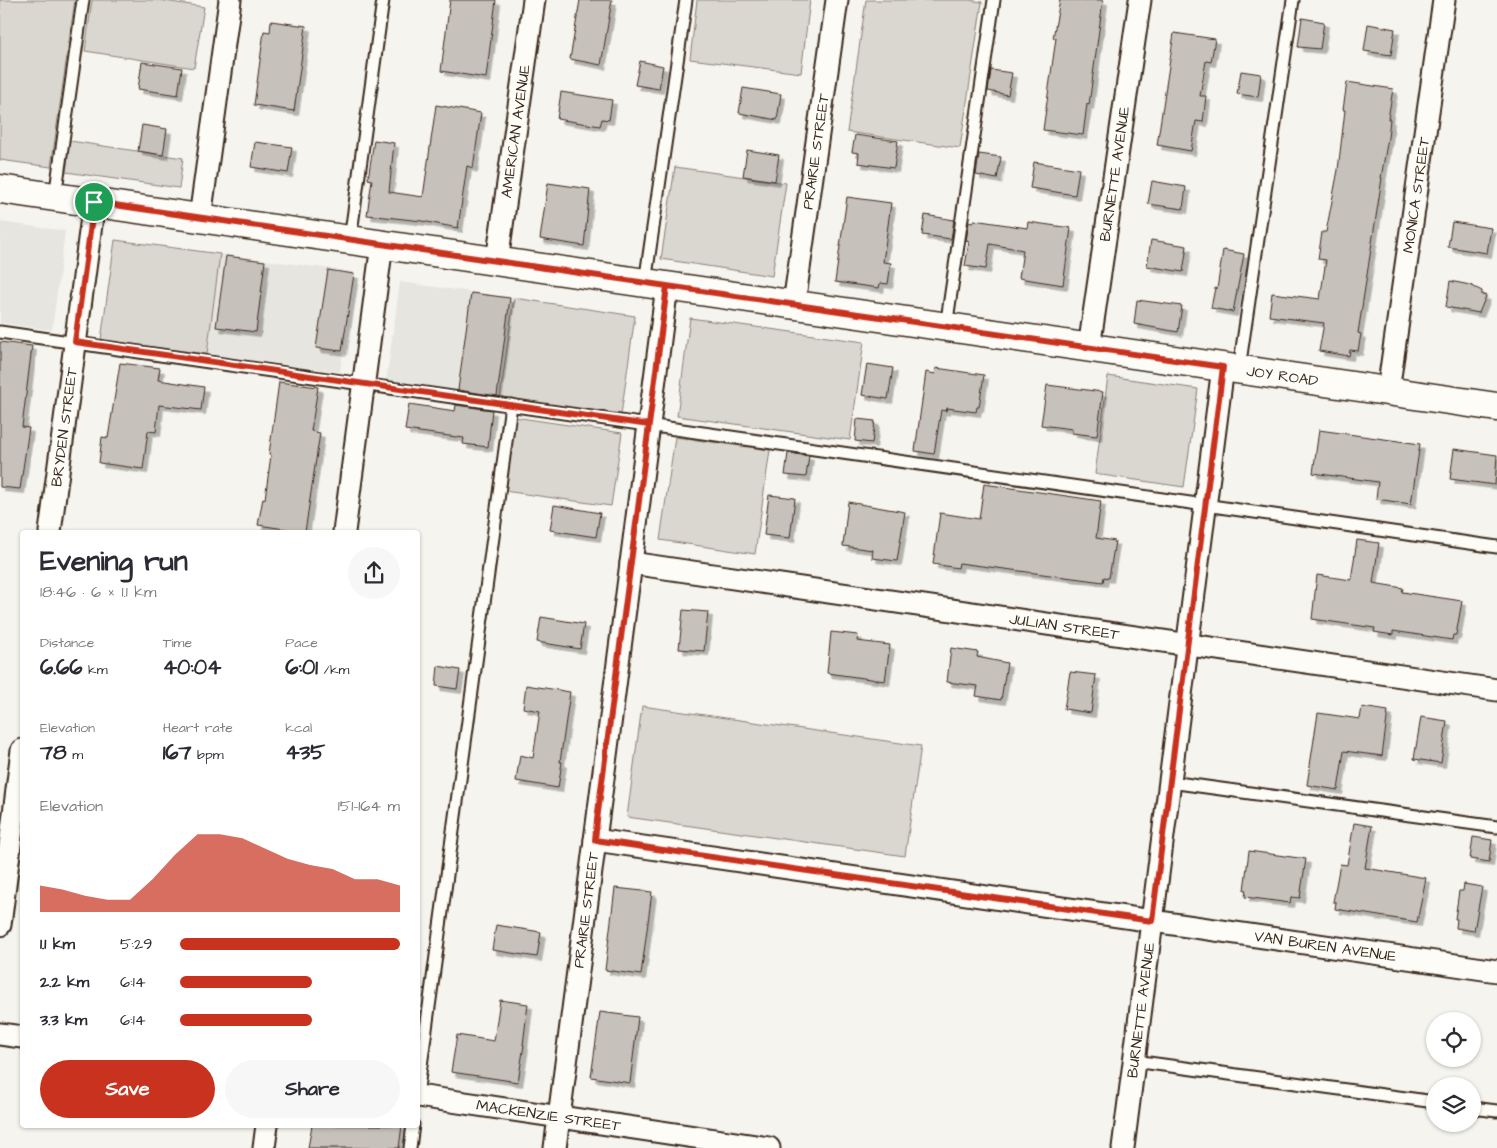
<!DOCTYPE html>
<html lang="en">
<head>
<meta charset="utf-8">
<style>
	:root { --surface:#fff; --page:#f7f7f7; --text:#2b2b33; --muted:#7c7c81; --accent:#c8321e }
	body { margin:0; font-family:"Architects Daughter",sans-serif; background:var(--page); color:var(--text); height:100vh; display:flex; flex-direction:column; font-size:19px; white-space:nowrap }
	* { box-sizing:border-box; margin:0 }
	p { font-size:16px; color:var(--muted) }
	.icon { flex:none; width:28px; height:28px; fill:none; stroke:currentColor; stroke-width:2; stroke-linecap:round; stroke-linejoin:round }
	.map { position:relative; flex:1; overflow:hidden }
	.details { position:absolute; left:20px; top:530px; width:400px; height:598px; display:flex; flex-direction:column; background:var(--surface); border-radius:5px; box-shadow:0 1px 4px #0004 }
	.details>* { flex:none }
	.buttons { position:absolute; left:1426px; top:1012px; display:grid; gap:10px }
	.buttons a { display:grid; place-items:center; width:55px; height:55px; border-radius:50%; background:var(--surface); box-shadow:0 1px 4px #0004; font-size:25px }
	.pin { position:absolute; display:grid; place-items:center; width:42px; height:42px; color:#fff; margin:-21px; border:2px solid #fff; border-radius:50%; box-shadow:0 1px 5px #0007 }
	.round { display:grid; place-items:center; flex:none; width:52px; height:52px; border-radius:26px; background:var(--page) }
	.summary { display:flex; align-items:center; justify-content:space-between; height:85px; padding:0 20px }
	h1 { font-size:28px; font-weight:800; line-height:38px }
	.stats { display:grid; grid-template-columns:repeat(3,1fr); gap:8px; height:85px; padding:5px 20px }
	.stats div { display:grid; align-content:center }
	.stats b { font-size:21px; font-weight:800 }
	.stats small { font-size:14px; font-weight:400 }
	.stats p { font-size:14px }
	.chart { height:140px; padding:10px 20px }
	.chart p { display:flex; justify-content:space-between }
	.chart svg { width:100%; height:90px; margin-top:5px; fill:var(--accent); opacity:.7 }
	.action { display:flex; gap:10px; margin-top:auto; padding:10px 20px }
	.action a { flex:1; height:58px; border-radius:30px; background:var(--accent); color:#fff; font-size:20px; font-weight:800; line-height:58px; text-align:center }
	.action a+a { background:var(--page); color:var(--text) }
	ul { padding:0 20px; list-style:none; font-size:16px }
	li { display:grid; grid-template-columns:80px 60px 1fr; align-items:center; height:38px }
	li i { height:12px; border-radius:6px; background:var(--accent) }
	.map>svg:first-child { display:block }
</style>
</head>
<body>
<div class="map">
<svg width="1497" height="1148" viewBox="0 0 1497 1148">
	<defs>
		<filter id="shadow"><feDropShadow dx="4.5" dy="4.5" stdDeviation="0" flood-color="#0004"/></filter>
	</defs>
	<rect width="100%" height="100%" fill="#f5f4ee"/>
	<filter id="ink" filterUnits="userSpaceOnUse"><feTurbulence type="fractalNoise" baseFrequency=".02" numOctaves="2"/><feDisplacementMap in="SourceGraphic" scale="10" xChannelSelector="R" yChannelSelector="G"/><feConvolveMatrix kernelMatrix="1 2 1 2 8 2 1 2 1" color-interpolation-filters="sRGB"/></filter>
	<g filter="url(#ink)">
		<!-- built -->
		<g fill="#e7e5df">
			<polygon points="0,222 65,231 52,330 0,323"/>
			<polygon points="220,254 354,272 340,372 207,354"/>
			<polygon points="400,282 514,298 500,397 386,382"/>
		</g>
		<!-- green -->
		<g fill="#dad6d0" stroke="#8a8077">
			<polygon points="0,0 75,0 51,167 0,160"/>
			<polygon points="92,0 158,0 204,7 194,68 85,51"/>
			<polygon points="697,0 810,0 801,73 690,59"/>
			<polygon points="866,0 969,0 982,2 960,148 847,132"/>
			<polygon points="70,141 183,158 179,188 66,172"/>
			<polygon points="675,167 786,183 772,276 661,259"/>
			<polygon points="115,240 220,254 207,354 101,340"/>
			<polygon points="514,298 635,316 621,415 500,397"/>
			<polygon points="690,318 864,342 850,440 677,416"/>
			<polygon points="1108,376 1198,389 1184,487 1095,474"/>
			<polygon points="514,417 622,433 611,506 504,491"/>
			<polygon points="675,437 770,450 755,554 660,540"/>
			<polygon points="642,706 921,746 905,856 627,817"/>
		</g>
		<!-- building -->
		<g fill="#c7c1bb" stroke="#3b2a1e" filter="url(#shadow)">
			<polygon points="450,0 496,0 486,78 441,71"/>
			<polygon points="580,0 612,0 601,65 570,59"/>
			<polygon points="1060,0 1103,0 1089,105 1087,104 1083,135 1043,130 1056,38 1053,38"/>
			<polygon points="1302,18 1324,22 1320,49 1298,47"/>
			<polygon points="271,21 306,26 294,111 254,105 264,31 270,32"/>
			<polygon points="1368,24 1395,29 1391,55 1364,51"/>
			<polygon points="1174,33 1215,39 1211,62 1206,61 1200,96 1206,96 1203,122 1196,121 1191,151 1157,145"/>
			<polygon points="640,61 663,66 659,89 635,85"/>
			<polygon points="142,62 182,68 178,95 138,89"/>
			<polygon points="991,70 1012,73 1008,95 988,91"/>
			<polygon points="1241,71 1261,74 1258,97 1237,94"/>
			<polygon points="1347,82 1393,89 1388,119 1390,119 1388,138 1381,178 1382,178 1358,333 1361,334 1358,351 1350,350 1349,356 1319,351 1324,323 1269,316 1272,293 1320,299 1326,260 1318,259 1322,232 1326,232 1338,170 1345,110 1343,110"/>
			<polygon points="743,88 781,94 777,120 739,113"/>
			<polygon points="561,92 612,100 609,120 602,119 600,126 557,119"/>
			<polygon points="436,105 481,113 473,168 467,166 458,228 422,221 367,215 372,180 368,179 374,140 394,143 389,192 423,197"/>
			<polygon points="142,125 167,129 163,155 138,151"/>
			<polygon points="855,135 898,141 894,168 858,163 859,153 852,152"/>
			<polygon points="255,142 292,147 288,173 251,167"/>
			<polygon points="747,150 779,155 775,181 743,176"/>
			<polygon points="979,154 1001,157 997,179 976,175"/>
			<polygon points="1034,162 1079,169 1075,195 1030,188"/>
			<polygon points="1152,181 1186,187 1183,209 1148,204"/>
			<polygon points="548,183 590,189 584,246 540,239"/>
			<polygon points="847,197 891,203 883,262 891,263 888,284 880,283 879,288 835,282"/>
			<polygon points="925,215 954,220 951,239 922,235"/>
			<polygon points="974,220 1027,228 1028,222 1071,228 1063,285 1019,278 1023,250 990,244 986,269 965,266 969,242 966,241 969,222 973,223"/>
			<polygon points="1452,222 1491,228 1487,253 1448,247"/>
			<polygon points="1151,240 1187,246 1183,272 1147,266"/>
			<polygon points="1223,250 1244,254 1233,312 1211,308 1215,288 1217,289"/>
			<polygon points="226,256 265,261 256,332 216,327"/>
			<polygon points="328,270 354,274 342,351 316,348"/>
			<polygon points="1450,281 1470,285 1482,291 1482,295 1486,296 1479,313 1446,307"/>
			<polygon points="471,293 510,298 497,396 458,390"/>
			<polygon points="1137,300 1182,306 1178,332 1134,324"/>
			<polygon points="0,342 32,346 22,427 29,428 20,489 0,487"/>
			<polygon points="120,363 160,368 158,380 204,387 201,410 159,405 156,432 148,431 143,469 99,463 102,437 108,438"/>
			<polygon points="867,364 893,368 888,399 862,395"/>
			<polygon points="936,368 984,375 979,407 977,407 976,412 947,408 946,411 941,410 934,454 915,451 926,372 935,374"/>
			<polygon points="279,382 318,387 311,431 320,433 305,532 258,525 263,498 265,499 271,455 269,454"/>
			<polygon points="1047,385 1103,392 1097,436 1072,433 1072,429 1041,425"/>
			<polygon points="409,404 455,411 456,405 492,410 488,447 463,444 464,438 405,430"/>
			<polygon points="857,419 875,421 872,443 855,441"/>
			<polygon points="1319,430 1420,444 1411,504 1376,499 1378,482 1313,473"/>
			<polygon points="1454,449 1497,455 1495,485 1450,479"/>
			<polygon points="788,453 809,456 806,477 785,475"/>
			<polygon points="984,484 1101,501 1096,538 1115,541 1109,578 1104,577 1103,582 959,563 958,568 933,564 940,513 979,519"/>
			<polygon points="769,495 795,498 790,538 764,535"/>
			<polygon points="848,502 905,512 897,561 872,558 873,550 843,546"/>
			<polygon points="554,505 600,513 596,537 550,530"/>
			<polygon points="1357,540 1379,543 1373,583 1403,588 1402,592 1462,601 1456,635 1453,635 1452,640 1393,631 1393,635 1374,632 1375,628 1312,619 1317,575 1351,580"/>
			<polygon points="683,610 708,612 704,651 679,649"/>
			<polygon points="541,617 584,624 580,649 537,642"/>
			<polygon points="831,632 858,635 857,641 890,645 885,681 827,673"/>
			<polygon points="951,648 978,652 977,657 1007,663 1001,700 976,696 978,686 947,682"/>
			<polygon points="438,666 460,670 457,689 436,686"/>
			<polygon points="1070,672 1096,675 1091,713 1064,709"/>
			<polygon points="526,685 570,692 560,762 562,762 558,788 516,781 520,755 533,758 540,711 523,708"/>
			<polygon points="1362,707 1388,711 1382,756 1344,751 1338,790 1307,785 1318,713 1360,719"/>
			<polygon points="1421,717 1447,721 1441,763 1414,759"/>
			<polygon points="1354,823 1372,826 1365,868 1426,878 1417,922 1335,909 1336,902 1333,902 1340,864 1347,865"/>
			<polygon points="1473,837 1492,840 1489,862 1470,859"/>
			<polygon points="1249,851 1306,859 1300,898 1291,897 1290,903 1245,897 1246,890 1244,890"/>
			<polygon points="1464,884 1482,887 1474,931 1456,928 1457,919 1455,919 1459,891 1463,891"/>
			<polygon points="615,888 652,892 641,975 605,970"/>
			<polygon points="496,925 541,932 537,957 492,950"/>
			<polygon points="500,1000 528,1004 523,1045 524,1045 518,1082 451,1072 457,1035 494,1041"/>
			<polygon points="600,1012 638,1017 630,1083 591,1077"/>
			<polygon points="312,1125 402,1125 399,1148 308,1148"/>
		</g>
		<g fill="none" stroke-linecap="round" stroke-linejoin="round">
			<!-- service casing -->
			<g stroke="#3b2a1e" stroke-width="15">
				<g id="service">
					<polyline points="55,197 83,0"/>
					<polyline points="350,240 383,0"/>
					<polyline points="645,283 686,0"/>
					<polyline points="946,327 994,0"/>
					<polyline points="0,332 1497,547"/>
					<polyline points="1239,369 1293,0"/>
					<polyline points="1170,782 1497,827"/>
					<polyline points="1134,1061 1435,1102"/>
					<polyline points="418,1088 511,405"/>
					<polyline points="1472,1108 1497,1111"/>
					<polyline points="410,1148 413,1125"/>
				</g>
			</g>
			<!-- minor casing -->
			<g stroke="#3b2a1e" stroke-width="25">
				<g id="minor">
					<polyline points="200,218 230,0"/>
					<path id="s1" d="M497,261L534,0"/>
					<path id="s2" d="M794,304L837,0"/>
					<path id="s3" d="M1089,348L1140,0"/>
					<path id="s4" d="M1388,391L1444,0"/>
					<path id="s5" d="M50,532L94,202"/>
					<polyline points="344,532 382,244"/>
					<path id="s6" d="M631,563L1497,690"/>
					<path id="s7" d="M595,840L1497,971"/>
					<polyline points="0,925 22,750"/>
					<polyline points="0,1034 22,1037"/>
					<path id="s8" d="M418,1096L769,1148"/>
					<polyline points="264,1148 267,1125"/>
					<path id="s9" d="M555,1148L667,286"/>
					<path id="s10" d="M1123,1148L1223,367"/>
				</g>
			</g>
			<!-- tertiary casing -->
			<g stroke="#3b2a1e" stroke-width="31">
				<g id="tertiary">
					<path id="s11" d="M0,189L1497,407"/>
				</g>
			</g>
			<!-- service -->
			<use href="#service" stroke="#fdfcf7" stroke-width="11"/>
			<!-- minor -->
			<use href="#minor" stroke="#fdfcf7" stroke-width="21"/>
			<!-- tertiary -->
			<use href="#tertiary" stroke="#fdfcf7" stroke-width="28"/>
		</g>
	</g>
	<g fill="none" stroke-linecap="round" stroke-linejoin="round" filter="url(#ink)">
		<!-- route casing -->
		<g stroke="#fff" stroke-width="10">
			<polyline id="route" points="94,202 667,286 664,311 597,820 595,840 1152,921 1223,367 667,286 649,425 75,342 94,202"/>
		</g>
		<!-- route -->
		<use href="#route" stroke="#c8321e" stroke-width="6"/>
	</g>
	<g text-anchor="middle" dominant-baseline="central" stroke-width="4" stroke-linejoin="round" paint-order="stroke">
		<!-- street labels -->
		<g font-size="15" fill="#3b2a1e" stroke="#fdfcf7">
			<text stroke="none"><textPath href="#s1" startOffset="131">AMERICAN AVENUE</textPath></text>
			<text stroke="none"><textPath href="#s2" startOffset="154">PRAIRIE STREET</textPath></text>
			<text stroke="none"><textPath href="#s3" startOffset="176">BURNETTE AVENUE</textPath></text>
			<text stroke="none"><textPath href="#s4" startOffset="198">MONICA STREET</textPath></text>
			<text stroke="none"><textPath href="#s11" startOffset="1296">JOY ROAD</textPath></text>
			<text stroke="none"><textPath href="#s5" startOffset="106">BRYDEN STREET</textPath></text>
			<text stroke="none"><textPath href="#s6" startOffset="438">JULIAN STREET</textPath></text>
			<text stroke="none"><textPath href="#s9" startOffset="240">PRAIRIE STREET</textPath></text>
			<text stroke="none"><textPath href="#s7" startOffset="738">VAN BUREN AVENUE</textPath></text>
			<text stroke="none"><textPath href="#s10" startOffset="139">BURNETTE AVENUE</textPath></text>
			<text stroke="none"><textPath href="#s8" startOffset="132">MACKENZIE STREET</textPath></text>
		</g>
	</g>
</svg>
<div class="buttons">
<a><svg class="icon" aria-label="locate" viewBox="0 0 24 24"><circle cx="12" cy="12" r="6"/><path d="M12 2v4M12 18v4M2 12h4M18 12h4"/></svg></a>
<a><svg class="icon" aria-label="layers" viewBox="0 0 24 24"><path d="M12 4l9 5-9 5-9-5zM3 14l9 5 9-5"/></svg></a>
</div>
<div class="pin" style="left:94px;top:202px;background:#1e9e55"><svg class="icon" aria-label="arrive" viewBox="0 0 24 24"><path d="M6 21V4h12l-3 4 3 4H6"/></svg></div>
<section class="details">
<div class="summary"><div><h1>Evening run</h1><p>18:46 · 6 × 1.1 km</p></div><a class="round"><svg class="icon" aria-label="share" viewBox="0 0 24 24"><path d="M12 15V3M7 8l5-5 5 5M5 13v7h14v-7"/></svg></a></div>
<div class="stats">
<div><p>Distance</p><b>6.66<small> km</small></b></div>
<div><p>Time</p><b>40:04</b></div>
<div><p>Pace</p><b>6:01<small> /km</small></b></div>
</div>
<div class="stats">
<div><p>Elevation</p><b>78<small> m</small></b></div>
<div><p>Heart rate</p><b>167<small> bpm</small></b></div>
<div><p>kcal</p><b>435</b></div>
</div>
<div class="chart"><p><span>Elevation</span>151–164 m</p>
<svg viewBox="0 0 160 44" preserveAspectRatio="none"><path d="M0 44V31L10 33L20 36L30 38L40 38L50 28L60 16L70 6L80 6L90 8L100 13L110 18L120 21L130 23L140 28L150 28L160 31V44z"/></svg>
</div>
<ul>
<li><b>1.1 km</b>5:29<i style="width:100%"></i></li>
<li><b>2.2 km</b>6:14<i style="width:60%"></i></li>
<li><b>3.3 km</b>6:14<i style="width:60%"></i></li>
</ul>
<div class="action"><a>Save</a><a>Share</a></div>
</section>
</div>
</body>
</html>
